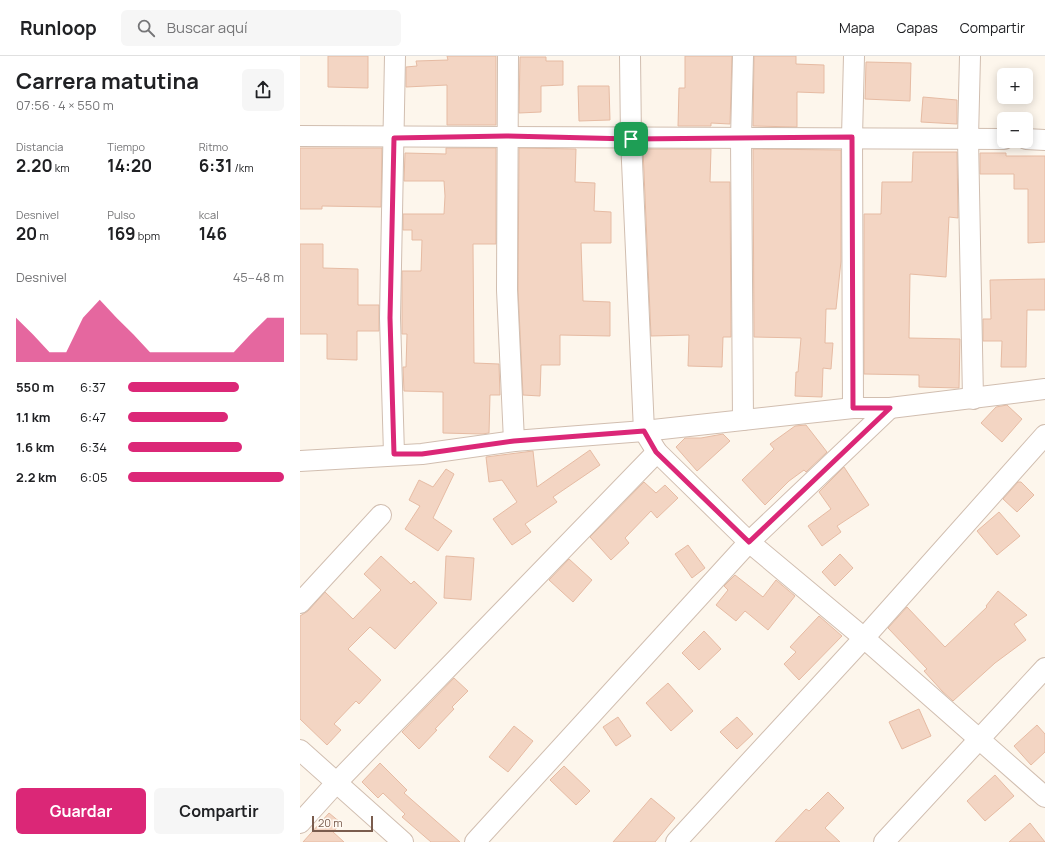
<!DOCTYPE html>
<html lang="es">
<head>
<meta charset="utf-8">
<style>
	:root { --surface:#fff; --page:#f6f6f6; --text:#202124; --muted:#757577; --line:#e0e0e0; --accent:#db2777 }
	body { margin:0; font-family:Manrope,sans-serif; background:var(--page); color:var(--text); height:100vh; display:flex; flex-direction:column; font-size:15px; white-space:nowrap }
	* { box-sizing:border-box; margin:0 }
	p { font-size:13px; color:var(--muted) }
	.icon { flex:none; width:22px; height:22px; fill:none; stroke:currentColor; stroke-width:2; stroke-linecap:round; stroke-linejoin:round }
	.map { position:relative; flex:1; overflow:hidden }
	.side { display:flex; flex-direction:column; background:var(--surface); width:300px }
	.side>* { flex:none }
	.fabs { position:absolute; left:697px; top:12px; display:grid; gap:8px }
	.fabs a { display:grid; place-items:center; width:36px; height:36px; border-radius:6px; background:var(--surface); box-shadow:0 2px 10px #0003; font-size:20px }
	.scale { position:absolute; left:12px; bottom:10px; width:61px; box-sizing:border-box; padding-left:4px; border:2px solid #7a5c4d; border-top:0; font-size:11px; line-height:14px; white-space:nowrap; color:#7a5c4d; -webkit-text-stroke:3px #fffaf3; paint-order:stroke }
	.pin { position:absolute; display:grid; place-items:center; width:34px; height:34px; color:#fff; margin:-17px; border-radius:8px; box-shadow:0 2px 6px #0006 }
	.round { display:grid; place-items:center; flex:none; width:42px; height:42px; border-radius:6px; background:var(--page) }
	.summary { display:flex; align-items:center; justify-content:space-between; height:68px; padding:0 16px }
	h1 { font-size:22px; font-weight:700; line-height:30px }
	.figures { display:grid; grid-template-columns:repeat(3,1fr); gap:6px; height:68px; padding:4px 16px }
	.figures div { display:grid; align-content:center }
	.figures b { font-size:17px; font-weight:700 }
	.figures small { font-size:11px; font-weight:400 }
	.figures p { font-size:11px }
	.chart { height:112px; padding:8px 16px }
	.chart p { display:flex; justify-content:space-between }
	.chart svg { width:100%; height:72px; margin-top:4px; fill:var(--accent); opacity:.7 }
	.cta { display:flex; gap:8px; margin-top:auto; padding:8px 16px }
	.cta a { flex:1; height:46px; border-radius:6px; background:var(--accent); color:#fff; font-size:16px; font-weight:700; line-height:46px; text-align:center }
	.cta a+a { background:var(--page); color:var(--text) }
	ul { padding:0 16px; list-style:none; font-size:13px }
	li { display:grid; grid-template-columns:64px 48px 1fr; align-items:center; height:30px }
	li i { height:10px; border-radius:5px; background:var(--accent) }
	header { display:flex; align-items:center; gap:24px; box-sizing:border-box; height:56px; padding:0 20px; background:var(--surface); border-bottom:1px solid var(--line) }
	header strong { font-size:19px }
	nav { display:flex; gap:22px; margin-inline-start:auto; font-size:14px }
	.search { width:280px; height:36px; background:var(--page); display:flex; align-items:center; gap:10px; box-sizing:border-box; padding:0 14px; border-radius:6px; color:var(--muted); font-size:15px }
	main { display:flex; flex:1; min-height:0 }
	.map>svg:first-child { display:block }
</style>
</head>
<body>
<header>
<strong>Runloop</strong>
<div class="search"><svg class="icon" aria-label="search" viewBox="0 0 24 24"><circle cx="10" cy="10" r="6"/><path d="M15 15l6 6"/></svg>Buscar aquí</div>
<nav><a>Mapa</a><a>Capas</a><a>Compartir</a></nav>
</header>
<main>
<section class="side">
<div class="summary"><div><h1>Carrera matutina</h1><p>07:56 · 4 × 550 m</p></div><a class="round"><svg class="icon" aria-label="share" viewBox="0 0 24 24"><path d="M12 15V3M7 8l5-5 5 5M5 13v7h14v-7"/></svg></a></div>
<div class="figures">
<div><p>Distancia</p><b>2.20<small> km</small></b></div>
<div><p>Tiempo</p><b>14:20</b></div>
<div><p>Ritmo</p><b>6:31<small> /km</small></b></div>
</div>
<div class="figures">
<div><p>Desnivel</p><b>20<small> m</small></b></div>
<div><p>Pulso</p><b>169<small> bpm</small></b></div>
<div><p>kcal</p><b>146</b></div>
</div>
<div class="chart"><p><span>Desnivel</span>45–48 m</p>
<svg viewBox="0 0 160 44" preserveAspectRatio="none"><path d="M0 44V17L10 27L20 38L30 38L40 17L50 6L60 17L70 27L80 38L90 38L100 38L110 38L120 38L130 38L140 27L150 17L160 17V44z"/></svg>
</div>
<ul>
<li><b>550 m</b>6:37<i style="width:71%"></i></li>
<li><b>1.1 km</b>6:47<i style="width:64%"></i></li>
<li><b>1.6 km</b>6:34<i style="width:73%"></i></li>
<li><b>2.2 km</b>6:05<i style="width:100%"></i></li>
</ul>
<div class="cta"><a>Guardar</a><a>Compartir</a></div>
</section>
<div class="map">
<svg width="745" height="786" viewBox="0 0 745 786">
	<rect width="100%" height="100%" fill="#fdf6ec"/>
	<!-- building -->
	<g fill="#f3d5c3" stroke="#e6bba3">
		<polygon points="28,0 68,0 68,32 28,31"/>
		<polygon points="147,0 196,0 196,69 147,69 147,29 106,31 106,11 117,10 116,5 148,4"/>
		<polygon points="385,0 432,0 430,68 411,67 411,70 378,70 379,32 385,32"/>
		<polygon points="454,0 496,0 496,8 524,9 524,37 497,36 497,71 453,70"/>
		<polygon points="220,1 246,1 246,5 263,5 263,29 241,30 241,56 219,57"/>
		<polygon points="566,6 611,7 610,45 565,43"/>
		<polygon points="278,30 309,30 310,64 279,65"/>
		<polygon points="623,41 657,44 657,68 621,66"/>
		<polygon points="0,92 82,92 81,151 22,150 22,153 0,153"/>
		<polygon points="146,92 196,92 196,188 173,188 174,307 199,308 200,339 190,339 189,377 182,378 143,377 143,336 104,335 103,311 106,311 107,278 102,278 102,215 121,215 122,184 112,184 112,174 103,174 103,158 144,158 145,140 144,125 104,125 105,97 146,98"/>
		<polygon points="219,92 276,93 275,126 295,127 294,155 311,156 311,187 281,187 283,245 310,246 310,280 260,279 260,309 241,309 240,340 223,339 218,234"/>
		<polygon points="343,93 411,93 410,126 430,126 431,281 423,281 422,311 388,310 389,279 351,280"/>
		<polygon points="453,93 541,94 541,205 536,253 526,253 525,287 533,287 531,313 523,312 522,341 495,340 496,316 498,316 501,282 454,281"/>
		<polygon points="613,96 657,96 658,162 649,161 646,221 610,218 609,282 660,283 659,332 619,331 619,319 564,318 564,158 581,158 582,126 612,126"/>
		<polygon points="680,97 706,97 706,100 745,100 745,186 728,187 728,133 714,133 714,118 680,118"/>
		<polygon points="0,188 23,188 23,212 58,213 58,249 79,249 79,275 57,275 57,304 27,303 27,278 0,278"/>
		<polygon points="745,223 745,254 727,254 726,311 701,311 702,285 683,285 683,263 691,263 690,224"/>
		<polygon points="707,349 722,363 702,386 681,367 696,351"/>
		<polygon points="506,369 527,396 506,416 504,414 489,425 465,449 442,424 474,393 470,388 495,370"/>
		<polygon points="423,378 430,385 397,415 376,391 385,382 401,382"/>
		<polygon points="290,394 300,409 253,441 257,446 225,468 231,476 212,489 193,463 217,446 202,424 189,426 186,401 233,395 237,431"/>
		<polygon points="544,411 569,449 537,470 541,476 522,490 508,470 531,453 519,436"/>
		<polygon points="146,413 154,418 133,462 152,475 138,495 105,473 120,450 109,444 119,424 133,431"/>
		<polygon points="344,426 356,437 365,429 378,442 357,462 351,455 325,482 329,487 311,504 290,481"/>
		<polygon points="718,426 721,426 734,439 717,456 703,443"/>
		<polygon points="699,456 720,480 697,499 677,475"/>
		<polygon points="388,489 405,512 392,522 375,498"/>
		<polygon points="540,498 553,512 535,530 522,516"/>
		<polygon points="81,500 111,528 114,525 137,547 95,593 70,571 48,593 81,624 59,648 56,645 34,668 41,674 27,689 0,663 0,560 8,555 25,536 53,563 81,534 64,518"/>
		<polygon points="146,500 174,502 171,544 144,542"/>
		<polygon points="269,503 292,524 273,546 249,524"/>
		<polygon points="435,519 463,541 476,524 495,540 468,574 445,555 436,565 416,549 428,534 424,530"/>
		<polygon points="698,535 727,559 714,568 726,584 695,607 653,645 642,635 624,615 627,613 588,572 607,551 645,591 687,551 686,550"/>
		<polygon points="519,560 542,580 499,624 484,608 496,596 490,591"/>
		<polygon points="404,575 421,593 399,614 382,597"/>
		<polygon points="154,622 168,635 152,651 154,653 135,673 137,674 119,693 102,676"/>
		<polygon points="368,627 393,655 371,675 346,647"/>
		<polygon points="619,653 631,680 602,693 589,666"/>
		<polygon points="318,661 331,680 316,690 303,671"/>
		<polygon points="437,661 453,678 437,693 420,676"/>
		<polygon points="737,669 745,678 745,696 731,709 714,690"/>
		<polygon points="214,670 233,685 208,716 189,701"/>
		<polygon points="80,707 107,734 104,737 160,786 131,786 102,761 105,758 83,737 78,742 62,726"/>
		<polygon points="264,710 290,735 276,749 250,724"/>
		<polygon points="695,719 714,740 685,765 667,745"/>
		<polygon points="528,736 544,752 525,772 540,786 475,786 506,753 509,755"/>
		<polygon points="351,742 375,762 355,786 313,786"/>
		<polygon points="29,757 41,767 33,776 44,786 3,786"/>
		<polygon points="730,767 745,786 709,786"/>
	</g>
	<g fill="none" stroke-linecap="round" stroke-linejoin="round">
		<!-- street casing -->
		<g stroke="#d1beb0" stroke-width="22">
			<g id="street">
				<polyline points="208,0 207,234 214,385"/>
				<polyline points="330,0 331,83 344,375 357,396 449,486 564,582 745,741"/>
				<polyline points="670,0 668,82 673,343"/>
				<polyline points="0,80 704,83"/>
				<polyline points="726,83 745,84"/>
				<polyline points="553,352 552,81 554,0"/>
				<polyline points="443,364 441,83 443,0"/>
				<polyline points="94,398 90,262 95,0"/>
				<polyline points="0,405 122,398 214,385 344,375 553,352 590,352 745,333"/>
				<polyline points="0,547 81,459"/>
				<polyline points="0,694 103,786"/>
				<polyline points="0,767 37,726 357,396"/>
				<polyline points="175,786 449,486 590,352"/>
				<polyline points="376,786 564,582 745,379"/>
				<polyline points="584,786 745,612"/>
			</g>
		</g>
		<!-- street -->
		<use href="#street" stroke="#fff" stroke-width="20"/>
	</g>
	<g fill="none" stroke-linecap="round" stroke-linejoin="round">
		<!-- route casing -->
		<g stroke="#fff" stroke-width="8">
			<polygon id="route" points="206,80 331,83 552,81 553,352 590,352 449,486 356,396 344,375 214,385 122,398 94,398 90,262 94,82"/>
		</g>
		<!-- route -->
		<use href="#route" stroke="#db2777" stroke-width="5"/>
	</g>
</svg>
<div class="fabs">
<a>+</a>
<a>−</a>
</div>
<div class="scale">20 m</div>
<div class="pin" style="left:331px;top:83px;background:#1e9e55"><svg class="icon" aria-label="arrive" viewBox="0 0 24 24"><path d="M6 21V4h12l-3 4 3 4H6"/></svg></div>
</div>
</main>
</body>
</html>
